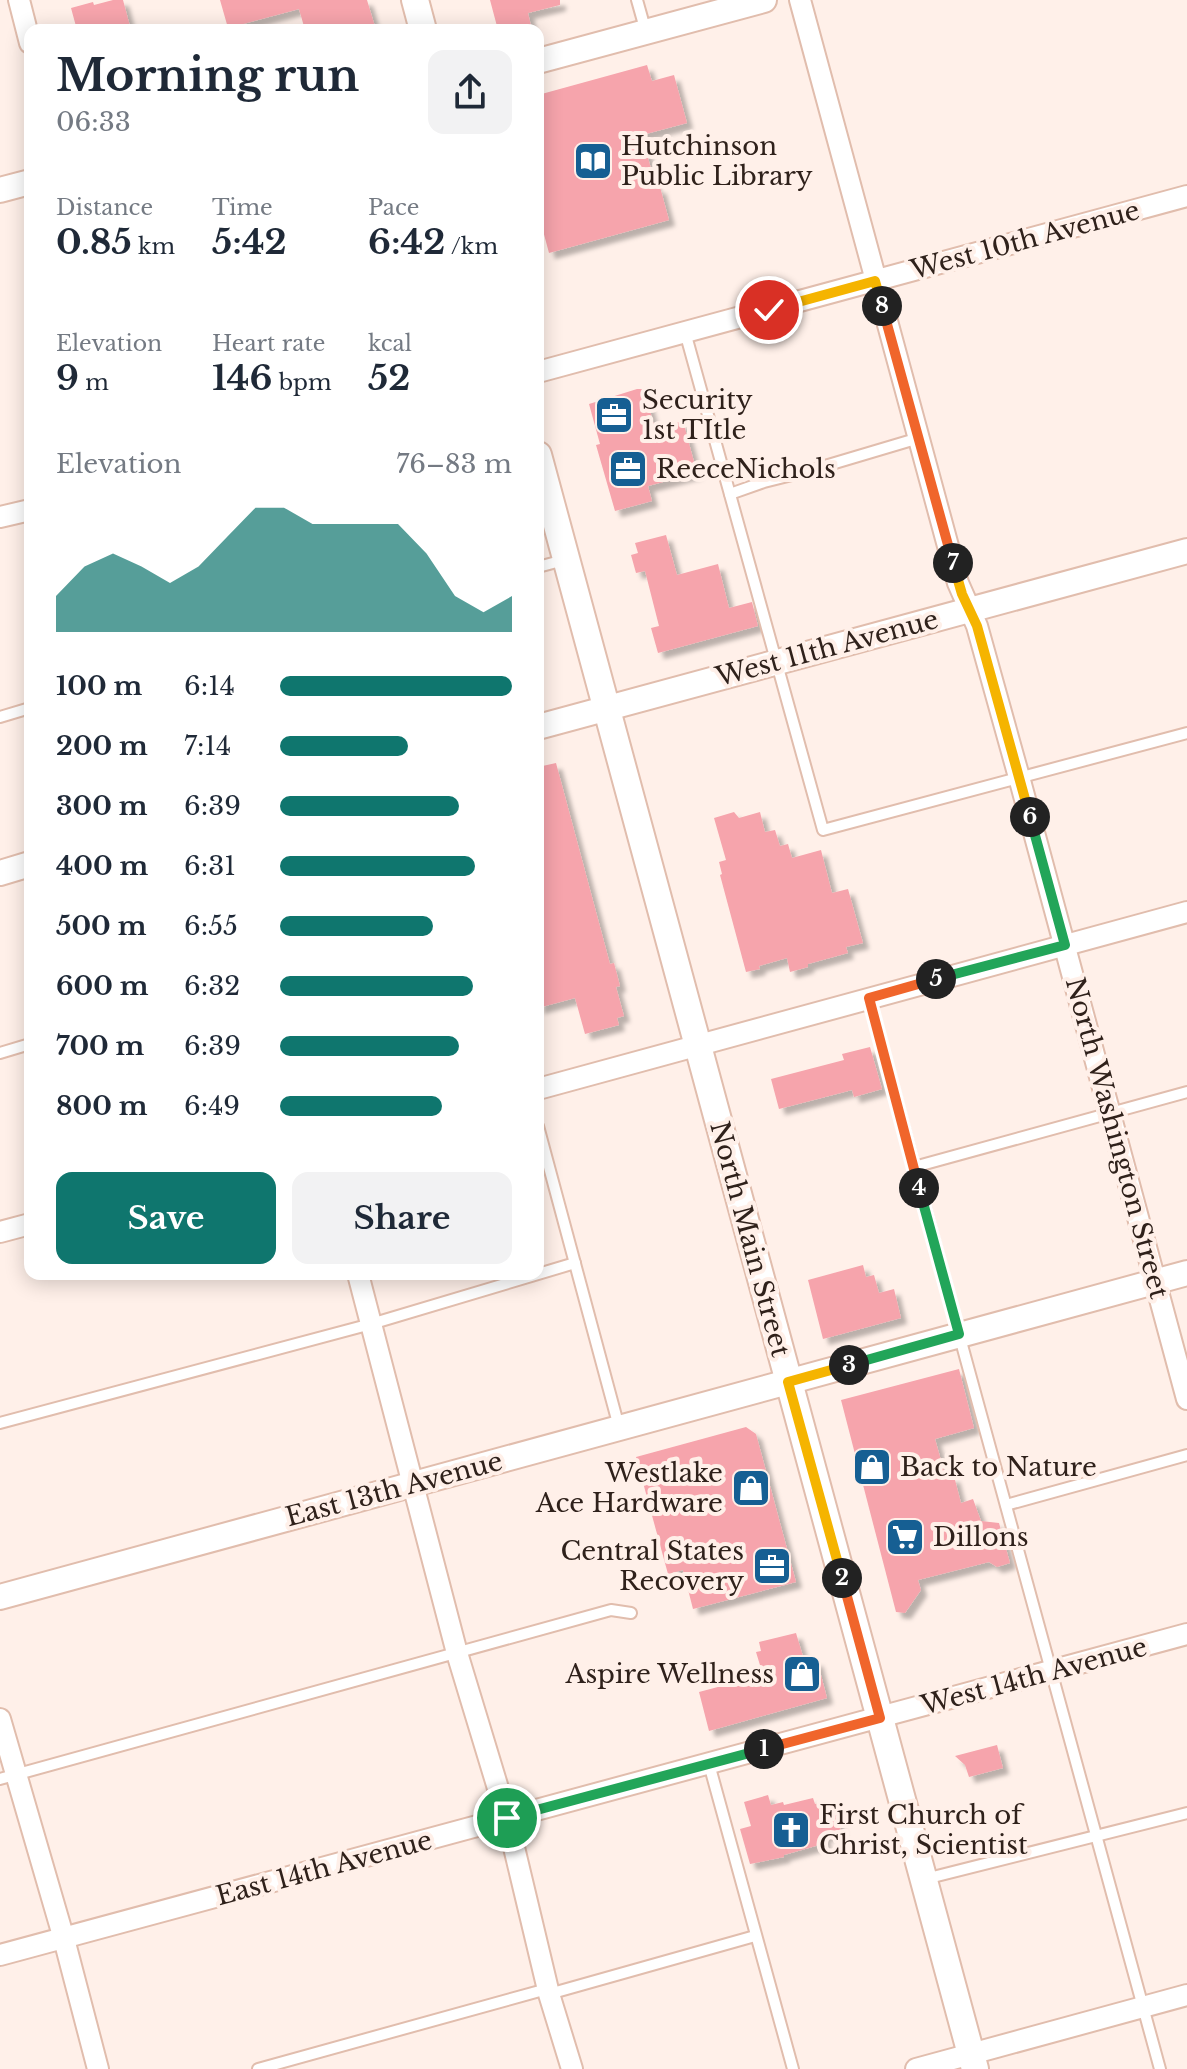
<!DOCTYPE html>
<html lang="en">
<head>
<meta charset="utf-8">
<style>
	:root { --surface:#fff; --page:#f2f2f3; --text:#1f2937; --muted:#747a83; --accent:#0f766e }
	body { margin:0; font-family:"Libre Baskerville",serif; background:var(--page); color:var(--text); height:100vh; display:flex; flex-direction:column; font-size:30px; white-space:nowrap }
	* { box-sizing:border-box; margin:0 }
	p { font-size:26px; color:var(--muted) }
	.icon { flex:none; width:44px; height:44px; fill:none; stroke:currentColor; stroke-width:2; stroke-linecap:round; stroke-linejoin:round }
	.map { position:relative; flex:1; overflow:hidden }
	.sheet { position:absolute; left:24px; top:24px; width:520px; height:1256px; display:flex; flex-direction:column; background:var(--surface); border-radius:16px; box-shadow:0 4px 20px #0003 }
	.sheet>* { flex:none }
	.pin { position:absolute; display:grid; place-items:center; width:68px; height:68px; color:#fff; margin:-34px; border:4px solid #fff; border-radius:50%; box-shadow:0 2px 8px #0007 }
	.km { position:absolute; width:40px; height:40px; margin:-20px; border-radius:50%; background:#222; color:#fff; font-size:22px; line-height:40px; text-align:center }
	.round { display:grid; place-items:center; flex:none; width:84px; height:84px; border-radius:16px; background:var(--page) }
	.summary { display:flex; align-items:center; justify-content:space-between; height:136px; padding:0 32px }
	h1 { font-size:44px; font-weight:700; line-height:60px }
	.stats { display:grid; grid-template-columns:repeat(3,1fr); gap:12px; height:136px; padding:8px 32px }
	.stats div { display:grid; align-content:center }
	.stats b { font-size:34px; font-weight:700 }
	.stats small { font-size:22px; font-weight:400 }
	.stats p { font-size:22px }
	.chart { height:224px; padding:16px 32px }
	.chart p { display:flex; justify-content:space-between }
	.chart svg { width:100%; height:144px; margin-top:8px; fill:var(--accent); opacity:.7 }
	.action { display:flex; gap:16px; margin-top:auto; padding:16px 32px }
	.action a { flex:1; height:92px; border-radius:16px; background:var(--accent); color:#fff; font-size:32px; font-weight:700; line-height:92px; text-align:center }
	.action a+a { background:var(--page); color:var(--text) }
	ul { padding:0 32px; list-style:none; font-size:26px }
	li { display:grid; grid-template-columns:128px 96px 1fr; align-items:center; height:60px }
	li i { height:20px; border-radius:10px; background:var(--accent) }
	.map>svg:first-child { display:block }
</style>
</head>
<body>
<div class="map">
<svg width="1187" height="2069" viewBox="0 0 1187 2069">
	<defs>
		<filter id="shadow"><feDropShadow dx="6" dy="6" stdDeviation="2" flood-color="#0004"/></filter>
	</defs>
	<rect width="100%" height="100%" fill="#fff0e9"/>
	<!-- building -->
	<g fill="#f6a4ac" filter="url(#shadow)">
		<polygon points="113,0 123,0 131,30 77,30 71,8 93,2 94,5"/>
		<polygon points="220,0 367,0 376,30 305,30 299,9 228,28"/>
		<polygon points="490,0 560,0 560,5 528,13 532,30 498,30"/>
		<polygon points="647,65 652,81 674,75 687,123 642,135 656,188 660,187 669,220 549,253 538,212 538,95"/>
		<polygon points="637,389 644,389 655,429 683,421 697,473 648,486 652,501 615,511 596,445 600,444 589,404"/>
		<polygon points="666,535 677,575 718,564 729,608 752,602 758,626 658,653 651,628 659,626 645,571 636,573 631,555 638,553 635,543"/>
		<polygon points="556,763 610,964 614,963 620,986 616,987 624,1016 617,1018 619,1025 585,1034 575,998 538,1008 538,767"/>
		<polygon points="734,812 739,818 760,812 765,832 775,830 780,846 788,844 792,858 821,850 832,893 848,889 863,943 846,947 848,953 808,964 808,967 790,972 787,958 759,966 760,969 746,972 720,875 722,874 719,862 726,860 714,818"/>
		<polygon points="870,1047 882,1089 854,1097 852,1090 779,1109 771,1079 844,1060 842,1054"/>
		<polygon points="863,1265 866,1277 874,1275 879,1293 894,1289 901,1318 823,1339 808,1280"/>
		<polygon points="959,1369 974,1428 935,1439 946,1478 954,1476 961,1503 973,1499 981,1521 999,1523 1010,1563 997,1567 989,1562 918,1580 921,1590 905,1613 896,1612 841,1400"/>
		<polygon points="746,1427 756,1434 796,1582 693,1609 683,1570 668,1574 636,1457"/>
		<polygon points="796,1633 805,1663 817,1660 827,1698 709,1731 699,1692 763,1675 756,1652 761,1651 759,1642"/>
		<polygon points="997,1745 1003,1768 969,1777 965,1765 955,1756"/>
		<polygon points="768,1795 771,1805 783,1802 784,1805 813,1798 815,1804 829,1801 832,1812 836,1811 841,1832 824,1836 826,1843 784,1855 784,1857 750,1864 740,1829 751,1826 744,1802"/>
	</g>
	<g fill="none" stroke-linecap="round" stroke-linejoin="round">
		<!-- service casing -->
		<g stroke="#e1bdad" stroke-width="14">
			<g id="service">
				<polyline points="637,0 646,32"/>
				<polyline points="685,332 823,830 1187,733"/>
				<polyline points="730,494 764,482 808,471 919,438"/>
				<polyline points="538,567 564,560"/>
				<polyline points="0,717 30,708"/>
				<polyline points="869,998 959,1334 1160,2069"/>
				<polyline points="0,1053 30,1044"/>
				<polyline points="538,1126 619,1427"/>
				<polyline points="914,1167 1187,1092"/>
				<polyline points="0,1423 371,1324 575,1263"/>
				<polyline points="1006,1505 1187,1455"/>
				<polyline points="709,1764 793,2069"/>
				<polyline points="0,1779 611,1610 631,1613"/>
				<polyline points="925,1879 1187,1813"/>
				<polyline points="549,1994 755,1936"/>
				<polyline points="258,2069 547,1989"/>
			</g>
		</g>
		<!-- minor casing -->
		<g stroke="#e1bdad" stroke-width="24">
			<g id="minor">
				<polyline points="19,0 30,43"/>
				<polyline points="800,0 958,583 977,626 1019,777 1187,1399"/>
				<polyline points="538,372 1187,196"/>
				<polyline points="0,517 30,510"/>
				<polyline points="538,1089 1187,912"/>
				<polyline points="0,1232 30,1224"/>
				<polyline points="358,1274 457,1653 507,1818 549,1994 572,2069"/>
				<polyline points="0,1719 64,1939 98,2069"/>
				<polyline points="0,1955 1187,1634"/>
				<polyline points="916,2069 1187,1995"/>
			</g>
		</g>
		<!-- tertiary casing -->
		<g stroke="#e1bdad" stroke-width="28">
			<g id="tertiary">
				<polyline points="538,61 764,0"/>
				<polyline points="0,190 30,182"/>
				<polyline points="538,727 1187,551"/>
				<polyline points="0,873 30,864"/>
				<polyline points="0,1597 1187,1273"/>
			</g>
		</g>
		<!-- secondary casing -->
		<g stroke="#e1bdad" stroke-width="30">
			<g id="secondary">
				<polyline points="415,0 423,30"/>
				<polyline points="538,455 975,2069"/>
			</g>
		</g>
		<!-- service -->
		<use href="#service" stroke="#fff" stroke-width="10"/>
		<!-- minor -->
		<use href="#minor" stroke="#fff" stroke-width="20"/>
		<!-- tertiary -->
		<use href="#tertiary" stroke="#fff" stroke-width="24"/>
		<!-- secondary -->
		<use href="#secondary" stroke="#fff" stroke-width="26"/>
	</g>
	<g fill="none" stroke-linecap="round" stroke-linejoin="round">
		<!-- split-1 casing -->
		<g stroke="#fff" stroke-width="16">
			<polyline id="split-1" points="507,1818 764,1749"/>
		</g>
		<!-- split-2 casing -->
		<g stroke="#fff" stroke-width="16">
			<polyline id="split-2" points="764,1749 880,1718 842,1578"/>
		</g>
		<!-- split-3 casing -->
		<g stroke="#fff" stroke-width="16">
			<polyline id="split-3" points="842,1578 788,1382 849,1365"/>
		</g>
		<!-- split-4 casing -->
		<g stroke="#fff" stroke-width="16">
			<polyline id="split-4" points="849,1365 959,1334 919,1188"/>
		</g>
		<!-- split-5 casing -->
		<g stroke="#fff" stroke-width="16">
			<polyline id="split-5" points="919,1188 869,998 936,979"/>
		</g>
		<!-- split-6 casing -->
		<g stroke="#fff" stroke-width="16">
			<polyline id="split-6" points="936,979 1065,945 1030,817"/>
		</g>
		<!-- split-7 casing -->
		<g stroke="#fff" stroke-width="16">
			<polyline id="split-7" points="953,563 962,594 977,626 1030,817"/>
		</g>
		<!-- split-8 casing -->
		<g stroke="#fff" stroke-width="16">
			<polyline id="split-8" points="882,306 953,563"/>
		</g>
		<!-- split-9 casing -->
		<g stroke="#fff" stroke-width="16">
			<polyline id="split-9" points="769,310 875,281 882,306"/>
		</g>
		<!-- split-1 -->
		<use href="#split-1" stroke="#22a559" stroke-width="10"/>
		<!-- split-2 -->
		<use href="#split-2" stroke="#f0652b" stroke-width="10"/>
		<!-- split-3 -->
		<use href="#split-3" stroke="#f5b400" stroke-width="10"/>
		<!-- split-4 -->
		<use href="#split-4" stroke="#22a559" stroke-width="10"/>
		<!-- split-5 -->
		<use href="#split-5" stroke="#f0652b" stroke-width="10"/>
		<!-- split-6 -->
		<use href="#split-6" stroke="#22a559" stroke-width="10"/>
		<!-- split-7 -->
		<use href="#split-7" stroke="#f5b400" stroke-width="10"/>
		<!-- split-8 -->
		<use href="#split-8" stroke="#f0652b" stroke-width="10"/>
		<!-- split-9 -->
		<use href="#split-9" stroke="#f5b400" stroke-width="10"/>
	</g>
	<!-- icons -->
	<defs>
		<g id="library-square" transform="scale(2)"><rect x="-9" y="-9" width="18" height="18" rx="4" fill="#165f93" stroke="#fff0e9"/><path d="M-6-4Q-3-5.5-.7-3.5V5Q-3 3-6 4ZM6-4Q3-5.5 .7-3.5V5Q3 3 6 4Z" fill="#fff"/></g>
		<g id="office-square" transform="scale(2)"><rect x="-9" y="-9" width="18" height="18" rx="4" fill="#165f93" stroke="#fff0e9"/><path d="M-6-3h4V-5.5h4V-3h4V5H-6ZM-1-4.5V-3h2v-1.5ZM-6 0V1H6V0Z" fill="#fff"/></g>
		<g id="shop-square" transform="scale(2)"><rect x="-9" y="-9" width="18" height="18" rx="4" fill="#165f93" stroke="#fff0e9"/><path d="M-5-2.5h2.3a2.7 3.5 0 0 1 5.4 0H5L5.5 6h-11ZM-1.5-2.5h3a1.5 2.3 0 0 0-3 0Z" fill="#fff"/></g>
		<g id="supermarket-square" transform="scale(2)"><rect x="-9" y="-9" width="18" height="18" rx="4" fill="#165f93" stroke="#fff0e9"/><path d="M-6-5.5h2.5l.6 2H6L4.5 2H-2.5L-4.4-4H-6ZM-1.5 3.2a1.3 1.3 0 1 0 .1 0ZM3 3.2a1.3 1.3 0 1 0 .1 0Z" fill="#fff"/></g>
		<g id="church-square" transform="scale(2)"><rect x="-9" y="-9" width="18" height="18" rx="4" fill="#165f93" stroke="#fff0e9"/><path d="M-1.2-6h2.4v3.5h3.3v2.4h-3.3V6h-2.4V-.1h-3.3v-2.4h3.3Z" fill="#fff"/></g>
	</defs>
	<g fill-rule="evenodd">
		<use href="#library-square" x="593" y="161"/>
		<use href="#office-square" x="614" y="415"/>
		<use href="#office-square" x="628" y="469"/>
		<use href="#shop-square" x="872" y="1467"/>
		<use href="#shop-square" x="751" y="1488"/>
		<use href="#supermarket-square" x="905" y="1537"/>
		<use href="#office-square" x="772" y="1566"/>
		<use href="#shop-square" x="802" y="1674"/>
		<use href="#church-square" x="791" y="1830"/>
	</g>
	<g text-anchor="middle" dominant-baseline="central" stroke-width="8" stroke-linejoin="round" paint-order="stroke">
		<!-- poi labels -->
		<g font-size="26" fill="#2f211b" stroke="#fff0e9" text-anchor="start">
			<text x="621" y="146">Hutchinson<tspan x="621" dy="30">Public Library</tspan></text>
			<text x="642" y="400">Security<tspan x="642" dy="30">1st TItle</tspan></text>
			<text x="656" y="469">ReeceNichols</text>
			<text x="900" y="1467">Back to Nature</text>
			<text x="723" y="1473" text-anchor="end">Westlake<tspan x="723" dy="30">Ace Hardware</tspan></text>
			<text x="933" y="1537">Dillons</text>
			<text x="744" y="1551" text-anchor="end">Central States<tspan x="744" dy="30">Recovery</tspan></text>
			<text x="774" y="1674" text-anchor="end">Aspire Wellness</text>
			<text x="819" y="1815">First Church of<tspan x="819" dy="30">Christ, Scientist</tspan></text>
		</g>
		<!-- street labels -->
		<g font-size="26" fill="#2f211b" stroke="#fff0e9">
			<text transform="translate(1025 240) rotate(-15)">West 10th Avenue</text>
			<text transform="translate(827 648) rotate(-15)">West 11th Avenue</text>
			<text transform="translate(1117 1138) rotate(75)">North Washington Street</text>
			<text transform="translate(750 1239) rotate(75)">North Main Street</text>
			<text transform="translate(394 1489) rotate(-15)">East 13th Avenue</text>
			<text transform="translate(1034 1676) rotate(-15)">West 14th Avenue</text>
			<text transform="translate(324 1868) rotate(-15)">East 14th Avenue</text>
		</g>
	</g>
</svg>
<div class="pin" style="left:507px;top:1818px;background:#1e9e55"><svg class="icon" aria-label="arrive" viewBox="0 0 24 24"><path d="M6 21V4h12l-3 4 3 4H6"/></svg></div>
<div class="pin" style="left:769px;top:310px;background:#d93025"><svg class="icon" aria-label="check" viewBox="0 0 24 24"><path d="M5 12l5 5 9-10"/></svg></div>
<b class="km" style="left:764px;top:1749px">1</b>
<b class="km" style="left:842px;top:1578px">2</b>
<b class="km" style="left:849px;top:1365px">3</b>
<b class="km" style="left:919px;top:1188px">4</b>
<b class="km" style="left:936px;top:979px">5</b>
<b class="km" style="left:1030px;top:817px">6</b>
<b class="km" style="left:953px;top:563px">7</b>
<b class="km" style="left:882px;top:306px">8</b>
<section class="sheet">
<div class="summary"><div><h1>Morning run</h1><p>06:33</p></div><a class="round"><svg class="icon" aria-label="share" viewBox="0 0 24 24"><path d="M12 15V3M7 8l5-5 5 5M5 13v7h14v-7"/></svg></a></div>
<div class="stats">
<div><p>Distance</p><b>0.85<small> km</small></b></div>
<div><p>Time</p><b>5:42</b></div>
<div><p>Pace</p><b>6:42<small> /km</small></b></div>
</div>
<div class="stats">
<div><p>Elevation</p><b>9<small> m</small></b></div>
<div><p>Heart rate</p><b>146<small> bpm</small></b></div>
<div><p>kcal</p><b>52</b></div>
</div>
<div class="chart"><p><span>Elevation</span>76–83 m</p>
<svg viewBox="0 0 160 44" preserveAspectRatio="none"><path d="M0 44V33L10 24L20 20L30 24L40 29L50 24L60 15L70 6L80 6L90 11L100 11L110 11L120 11L130 20L140 33L150 38L160 33V44z"/></svg>
</div>
<ul>
<li><b>100 m</b>6:14<i style="width:100%"></i></li>
<li><b>200 m</b>7:14<i style="width:55%"></i></li>
<li><b>300 m</b>6:39<i style="width:77%"></i></li>
<li><b>400 m</b>6:31<i style="width:84%"></i></li>
<li><b>500 m</b>6:55<i style="width:66%"></i></li>
<li><b>600 m</b>6:32<i style="width:83%"></i></li>
<li><b>700 m</b>6:39<i style="width:77%"></i></li>
<li><b>800 m</b>6:49<i style="width:70%"></i></li>
</ul>
<div class="action"><a>Save</a><a>Share</a></div>
</section>
</div>
</body>
</html>
